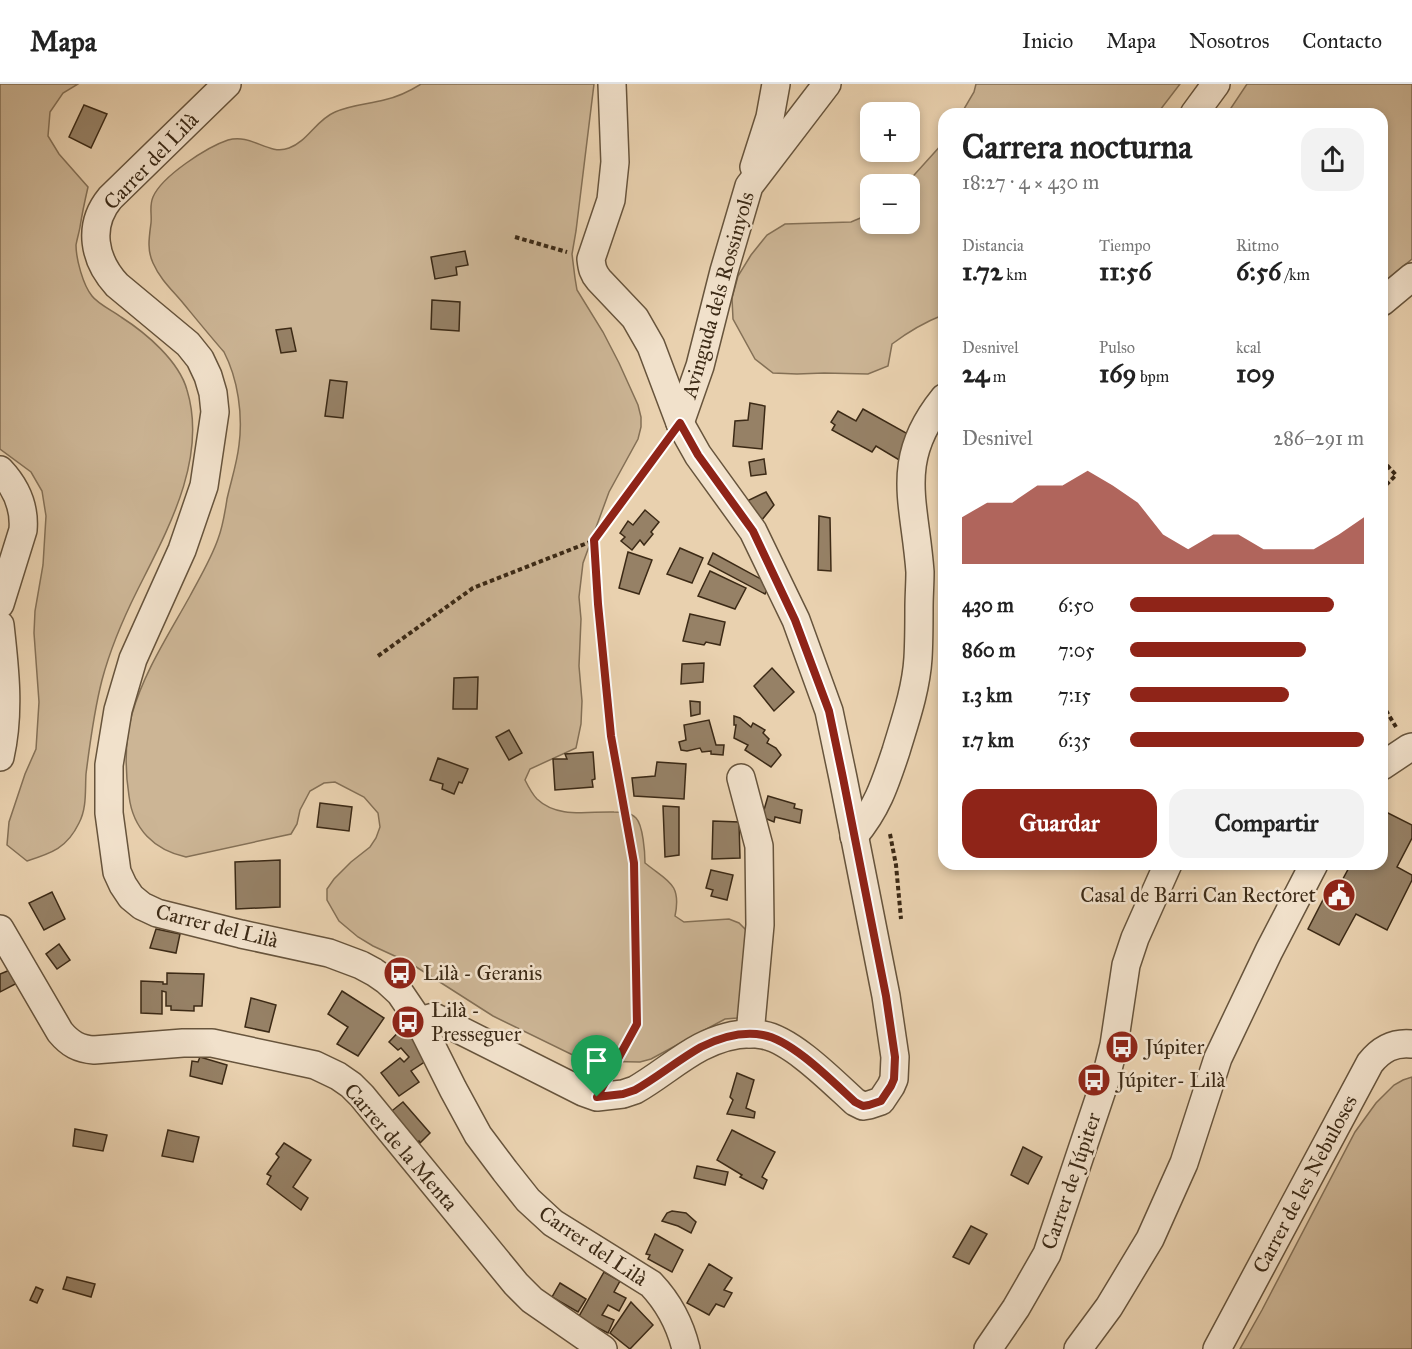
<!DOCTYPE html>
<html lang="es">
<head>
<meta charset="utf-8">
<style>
	:root { --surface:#fff; --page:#f2f2f2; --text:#222; --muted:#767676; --line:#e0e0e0; --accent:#8f2418 }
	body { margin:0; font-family:"IM FELL Great Primer",serif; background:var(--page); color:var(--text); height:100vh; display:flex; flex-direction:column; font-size:22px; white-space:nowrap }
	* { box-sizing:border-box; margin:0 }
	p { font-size:20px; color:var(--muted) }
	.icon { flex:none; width:33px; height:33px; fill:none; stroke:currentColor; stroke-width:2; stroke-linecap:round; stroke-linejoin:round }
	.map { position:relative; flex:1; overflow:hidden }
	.side { position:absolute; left:938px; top:24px; width:450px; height:762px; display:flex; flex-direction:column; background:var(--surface); border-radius:18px; box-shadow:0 3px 9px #0003 }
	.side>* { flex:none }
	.buttons { position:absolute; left:860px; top:18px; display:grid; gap:12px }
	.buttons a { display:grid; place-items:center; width:60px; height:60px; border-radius:12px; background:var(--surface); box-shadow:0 3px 9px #0003; font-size:30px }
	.pin { position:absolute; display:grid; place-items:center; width:51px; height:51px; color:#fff; margin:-62px -26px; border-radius:50% 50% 50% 0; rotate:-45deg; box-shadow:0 0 6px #0007 }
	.pin .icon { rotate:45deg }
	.round { display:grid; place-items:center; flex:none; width:63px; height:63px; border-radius:18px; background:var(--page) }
	.overview { display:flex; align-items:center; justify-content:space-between; height:102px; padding:0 24px }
	h1 { font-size:33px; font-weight:700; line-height:45px }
	.figures { display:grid; grid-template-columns:repeat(3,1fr); gap:9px; height:102px; padding:6px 24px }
	.figures div { display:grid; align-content:center }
	.figures b { font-size:26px; font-weight:700 }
	.figures small { font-size:16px; font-weight:400 }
	.figures p { font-size:16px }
	.chart { height:168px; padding:12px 24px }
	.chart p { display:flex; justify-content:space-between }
	.chart svg { width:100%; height:108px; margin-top:6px; fill:var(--accent); opacity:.7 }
	.cta { display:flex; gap:12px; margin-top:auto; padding:12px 24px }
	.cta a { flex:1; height:69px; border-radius:18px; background:var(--accent); color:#fff; font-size:24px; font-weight:700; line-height:69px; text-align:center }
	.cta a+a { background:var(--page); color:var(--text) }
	ul { padding:0 24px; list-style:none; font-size:20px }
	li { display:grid; grid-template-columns:96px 72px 1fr; align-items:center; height:45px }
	li i { height:15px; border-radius:8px; background:var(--accent) }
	header { display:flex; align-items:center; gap:36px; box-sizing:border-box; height:84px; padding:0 30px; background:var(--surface); border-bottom:2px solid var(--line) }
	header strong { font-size:28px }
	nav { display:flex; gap:33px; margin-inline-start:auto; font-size:21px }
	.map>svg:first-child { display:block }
</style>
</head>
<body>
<header>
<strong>Mapa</strong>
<nav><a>Inicio</a><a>Mapa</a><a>Nosotros</a><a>Contacto</a></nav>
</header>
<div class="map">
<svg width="1412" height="1265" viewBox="0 0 1412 1265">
	<rect width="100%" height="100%" fill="#e9d1af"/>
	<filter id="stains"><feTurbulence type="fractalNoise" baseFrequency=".00333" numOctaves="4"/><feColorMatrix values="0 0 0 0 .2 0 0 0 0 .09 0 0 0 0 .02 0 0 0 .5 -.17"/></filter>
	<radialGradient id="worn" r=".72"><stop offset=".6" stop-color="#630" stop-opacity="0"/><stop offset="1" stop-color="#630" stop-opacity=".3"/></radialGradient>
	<!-- green -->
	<g fill="#ccb595" stroke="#847056" stroke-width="1.5">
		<path d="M0,0H78L63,9L50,28L48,52L59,70L88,103C85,116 82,130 80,143C79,149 77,155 76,161C76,175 83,201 92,212C98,220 113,227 121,233C146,249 179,277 187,306C208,375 167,447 137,507C123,535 110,566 102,596C94,627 90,658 86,690C85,706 87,724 79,739C67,764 52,769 27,777L7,761L9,738L25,690L36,665L39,618L34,549L35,527L43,481L46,432L42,407L31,388L0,365Z"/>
		<path d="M421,0H594L576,147L572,170L575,194L577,206L603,248L619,279L638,321L641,333V343L638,355L609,408L583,479L579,513L581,535L579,582L582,617L581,640L576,664L530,685L525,696C528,702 532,710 537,715C558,735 589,727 614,728C623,728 630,728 636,734C643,741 645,769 645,779C667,797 682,799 675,832L684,838L729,835L739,839L747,847L748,929L737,934L725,935L651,975L640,978L585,977L493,932L410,879L373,862L358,853L339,837L327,816V805L334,795L351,778L370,763L376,754L380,743L378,729L364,713L335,698L324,699L310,707L300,726L297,740L291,750L186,773C154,766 133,745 129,712C125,686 125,656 132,630C144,588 169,550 190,512C200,493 211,475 218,455C223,442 225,428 227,415C231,397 237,379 239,361C243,331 238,295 224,268C210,252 197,236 183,219C172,206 160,195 153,179C147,166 149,154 151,139C152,130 149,122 153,113C162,92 207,63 228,56C252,49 268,72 289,64C308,57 316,36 335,28C350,21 368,20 384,16C397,13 410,7 421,0Z"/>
		<polygon points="976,0 1180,0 1157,30 961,30 974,8"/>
		<polygon points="1247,0 1412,0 1412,175 1382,200 1382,30 1227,30"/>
		<path d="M943,59V231C925,238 908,248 892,260L888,282L868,290L824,289L797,290L773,289L755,275L733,235L732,214L738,192L751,171L767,151L785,140L851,138L870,130V140H909V100H906Z"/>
		<polygon points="1412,993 1412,1265 1240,1265 1262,1226 1355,1048 1376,1019 1394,1001 1403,996"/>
	</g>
	<!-- building -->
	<g fill="#968166" stroke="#3c2a16" stroke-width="1.5">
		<polygon points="84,21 107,30 91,64 69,53"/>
		<polygon points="465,167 468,181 456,183 457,191 435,195 431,173"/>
		<polygon points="432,216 460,218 459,247 431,245"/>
		<polygon points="291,244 296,267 281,269 276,246"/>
		<polygon points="330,296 347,298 343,334 325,332"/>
		<polygon points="750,319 765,322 762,365 733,362 735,337 748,336"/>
		<polygon points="863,325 908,350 901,377 876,362 872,368 832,346 835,341 831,338 838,327 856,337"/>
		<polygon points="764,375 766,390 751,392 749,378"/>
		<polygon points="766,408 774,421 761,437 747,417"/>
		<polygon points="645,426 659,438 651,448 653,450 644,461 640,456 632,466 621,457 625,453 620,449 628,437 633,441"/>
		<polygon points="819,432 830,434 831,487 818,486"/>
		<polygon points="680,464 703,474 692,499 667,490"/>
		<polygon points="628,468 652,476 639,510 619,504"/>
		<polygon points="713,469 770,500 765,510 708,480"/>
		<polygon points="710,487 746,504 735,525 698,512"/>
		<polygon points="690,530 725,538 720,561 706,558 704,561 683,557"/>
		<polygon points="704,579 703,598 681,600 682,580"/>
		<polygon points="772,584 794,608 774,627 754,602"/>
		<polygon points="478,593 477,625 453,625 454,594"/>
		<polygon points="690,617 700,618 700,630 691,632"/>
		<polygon points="734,632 740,634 751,643 753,639 765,646 763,649 769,655 767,659 776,664 781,671 771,683 745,666 748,661 734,654 736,641 734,641"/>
		<polygon points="709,636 716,661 724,661 723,671 711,670 711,667 702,668 700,664 687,667 681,666 679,658 686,656 684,641"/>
		<polygon points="509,646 522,669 509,676 496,653"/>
		<polygon points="593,668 595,695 592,696 593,703 555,706 553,675 567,675 565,670"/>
		<polygon points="438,674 468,685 462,699 459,698 454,710 442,705 443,700 430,696"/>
		<polygon points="657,678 686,680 684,715 634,712 632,694 655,692"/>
		<polygon points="768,712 795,720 794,724 802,726 800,739 775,733 774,738 762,733"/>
		<polygon points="320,719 352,723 349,747 317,743"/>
		<polygon points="663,722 679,723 679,771 665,773"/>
		<polygon points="1382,726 1412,741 1412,754 1397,783 1412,791 1412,796 1387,846 1356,830 1339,861 1308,845 1326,810 1333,813 1351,780 1382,780"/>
		<polygon points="713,737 739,738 740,774 712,775"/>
		<polygon points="280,776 280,823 236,825 235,778"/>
		<polygon points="711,786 733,791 727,816 711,812 713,806 706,804"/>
		<polygon points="52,808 65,835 44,846 29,819"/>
		<polygon points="156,845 180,850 176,869 150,864"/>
		<polygon points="59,860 70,876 57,885 46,870"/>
		<polygon points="10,886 21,897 0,908 0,890"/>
		<polygon points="167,889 204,890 202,922 194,922 194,927 171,926 171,922 166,922 166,908 162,907 162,930 141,929 141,897 163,898 163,900 167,900"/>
		<polygon points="342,907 384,934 358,972 337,960 348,943 328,930"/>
		<polygon points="251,914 276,921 269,948 245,943"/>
		<polygon points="405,941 426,977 411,987 419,998 399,1012 381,989 400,974 404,978 409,973 401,964 398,966 389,958"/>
		<polygon points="200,973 227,981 222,1000 190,992 192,977 198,978"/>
		<polygon points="737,989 754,996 746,1024 755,1028 754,1034 727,1030 733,1016 730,1013"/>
		<polygon points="403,1018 430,1049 420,1059 419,1057 415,1061 388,1030"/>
		<polygon points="75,1045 107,1051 103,1067 73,1062"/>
		<polygon points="168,1046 199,1053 193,1078 162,1072"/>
		<polygon points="732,1046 775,1068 762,1093 767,1096 763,1105 740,1093 742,1091 717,1076"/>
		<polygon points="284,1059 311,1076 293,1103 308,1114 301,1126 267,1100 271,1092 267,1090 279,1073 276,1070"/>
		<polygon points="1023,1063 1042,1073 1028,1100 1011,1091"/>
		<polygon points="697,1082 728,1088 725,1101 694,1094"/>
		<polygon points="672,1127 686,1129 696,1138 691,1149 678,1142 662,1137 667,1129"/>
		<polygon points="971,1142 987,1150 969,1180 953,1173"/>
		<polygon points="655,1150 683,1166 672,1188 648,1175 650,1171 646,1170"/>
		<polygon points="709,1180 732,1194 724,1206 732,1209 724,1223 716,1220 709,1231 687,1219"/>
		<polygon points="604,1188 620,1197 614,1208 626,1214 619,1227 608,1221 602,1231 614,1236 608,1249 578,1234"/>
		<polygon points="67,1193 95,1200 91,1213 63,1205"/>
		<polygon points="560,1199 586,1215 578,1228 552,1213"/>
		<polygon points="36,1203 43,1206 37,1219 30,1216"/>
		<polygon points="631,1218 653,1241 630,1265 610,1249"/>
	</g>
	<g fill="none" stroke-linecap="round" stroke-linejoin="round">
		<!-- minor casing -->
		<g stroke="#67543c" stroke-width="30">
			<g id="minor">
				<path d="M227,0L110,114C87,142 94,176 117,201L188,260L200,275L208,292L213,309L215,328L204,402L182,466L133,575L118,626L109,681V729L117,788L123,801L131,813L142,822L157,829L241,850L329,869L361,881L374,888L387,897L400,909L419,937L453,1005L478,1051L505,1087L528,1116L553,1139L651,1200C669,1219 680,1240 686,1265"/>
				<polyline points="1194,30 1216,0"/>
				<polyline points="754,83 770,33 776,0"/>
				<polyline points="1382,218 1412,193"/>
				<polyline points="680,339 700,282 724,187 749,102 827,0"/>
				<path d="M0,386C16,403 25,423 23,446L0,520"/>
				<path d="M0,541C5,585 10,629 0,673"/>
				<polyline points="1382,682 1409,664 1412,663"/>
				<polyline points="741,694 759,762 760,841 750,950"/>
				<path d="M854,752C877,725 885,700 896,667C905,637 916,606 918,574C919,557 919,541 919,524C919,512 920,500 920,488C915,417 893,377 944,314"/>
				<path d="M0,845L60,948C70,960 79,965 94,966L183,959H212L315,981L338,992L351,1001L362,1012L516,1200L532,1216L603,1265"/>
				<path d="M419,937L434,933L583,1008L597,1013L623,1010L635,1006C658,993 678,975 701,963C719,954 742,947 763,951C792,956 833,998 855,1018L863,1022L869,1021L881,1017L891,1002L894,995L895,973L886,912L843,694L829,627L796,536L753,447L698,371L680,339L651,262L635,234L599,196C593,189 592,184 591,175L611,116L615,78L612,0"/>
				<polyline points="988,1265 1016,1224 1047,1170 1105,997 1114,961 1126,881 1135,854 1168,780"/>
				<polyline points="1078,1265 1109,1223 1150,1155 1184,1079 1218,974 1269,867 1314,780"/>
				<path d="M1217,1265L1370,979C1381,965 1394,958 1412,960"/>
			</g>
		</g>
		<!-- path -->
		<g stroke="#3c2a16" stroke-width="4" stroke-dasharray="4.5 3" stroke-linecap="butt">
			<polyline points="515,153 567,168"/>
			<polyline points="1382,376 1396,391 1382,405"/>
			<polyline points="595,456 598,520 611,652 634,779 637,940 613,984"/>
			<polyline points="378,572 473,504 595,456 663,362"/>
			<polyline points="1382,620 1396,643"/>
			<polyline points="890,750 896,781 901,835"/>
		</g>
		<!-- minor -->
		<use href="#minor" stroke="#f1e1cb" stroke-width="27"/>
	</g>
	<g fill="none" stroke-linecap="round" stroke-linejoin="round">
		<!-- route casing -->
		<g stroke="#fff" stroke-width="12">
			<path id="route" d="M680,339L698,371L753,447L795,536L829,627L843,694L886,912L895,973L894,995L891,1002L881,1017L869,1021L863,1022L855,1018C833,998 792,956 763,951C742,947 719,954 701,963C678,976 658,993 635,1006L623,1010L597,1013L637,940L634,779L611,652L598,520L594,456Z"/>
		</g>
		<!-- route -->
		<use href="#route" stroke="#8f2418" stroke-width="8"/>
	</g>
	<!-- icons -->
	<defs>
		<g id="civic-disc" transform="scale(1.725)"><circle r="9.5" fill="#8f2418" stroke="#f1e1cb"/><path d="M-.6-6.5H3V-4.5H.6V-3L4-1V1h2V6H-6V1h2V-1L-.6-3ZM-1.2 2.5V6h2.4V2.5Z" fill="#fff"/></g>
		<g id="bus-disc" transform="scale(1.725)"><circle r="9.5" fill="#8f2418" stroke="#f1e1cb"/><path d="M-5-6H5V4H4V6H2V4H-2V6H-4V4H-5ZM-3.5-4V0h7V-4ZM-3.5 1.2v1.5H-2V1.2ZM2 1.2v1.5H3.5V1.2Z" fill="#fff"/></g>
	</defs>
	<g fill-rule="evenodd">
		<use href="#civic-disc" x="1339" y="811"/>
		<use href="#bus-disc" x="400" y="889"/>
		<use href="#bus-disc" x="408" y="938"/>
		<use href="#bus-disc" x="1122" y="963"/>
		<use href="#bus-disc" x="1094" y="996"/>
	</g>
	<g text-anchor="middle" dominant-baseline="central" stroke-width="5" stroke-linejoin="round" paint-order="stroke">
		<!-- street labels -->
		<g font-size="21" fill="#3c2a16" stroke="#f1e1cb">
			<text transform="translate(151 77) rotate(-46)">Carrer del Lilà</text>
			<text transform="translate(718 211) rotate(-74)">Avinguda dels Rossinyols</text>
			<text transform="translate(217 842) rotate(14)">Carrer del Lilà</text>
			<text transform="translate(401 1063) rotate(49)">Carrer de la Menta</text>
			<text transform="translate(1071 1097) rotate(-71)">Carrer de Júpiter</text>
			<text transform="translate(1305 1100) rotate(-62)">Carrer de les Nebuloses</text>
			<text transform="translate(593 1162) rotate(34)">Carrer del Lilà</text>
		</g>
		<!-- poi labels -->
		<g font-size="21" fill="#3c2a16" stroke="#f1e1cb" text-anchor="start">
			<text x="1316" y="811" text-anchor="end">Casal de Barri Can Rectoret</text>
			<text x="423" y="889">Lilà - Geranis</text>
			<text x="431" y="926">Lilà -<tspan x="431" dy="24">Presseguer</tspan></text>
			<text x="1145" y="963">Júpiter</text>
			<text x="1117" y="996">Júpiter- Lilà</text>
		</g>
	</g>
	<rect width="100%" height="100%" filter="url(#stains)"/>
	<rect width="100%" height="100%" fill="url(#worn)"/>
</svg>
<div class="buttons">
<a>+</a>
<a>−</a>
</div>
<div class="pin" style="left:597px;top:1013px;background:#1e9e55"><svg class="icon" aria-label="arrive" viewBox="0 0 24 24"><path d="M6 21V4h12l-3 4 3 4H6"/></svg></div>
<section class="side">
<div class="overview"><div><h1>Carrera nocturna</h1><p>18:27 · 4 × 430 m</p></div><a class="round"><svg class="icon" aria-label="share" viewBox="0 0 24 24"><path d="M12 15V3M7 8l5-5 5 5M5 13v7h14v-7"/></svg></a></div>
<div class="figures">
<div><p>Distancia</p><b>1.72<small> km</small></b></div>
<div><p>Tiempo</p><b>11:56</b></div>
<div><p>Ritmo</p><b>6:56<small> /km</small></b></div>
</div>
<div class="figures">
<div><p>Desnivel</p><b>24<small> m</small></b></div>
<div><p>Pulso</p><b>169<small> bpm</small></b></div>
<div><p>kcal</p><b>109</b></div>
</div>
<div class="chart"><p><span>Desnivel</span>286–291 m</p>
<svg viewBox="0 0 160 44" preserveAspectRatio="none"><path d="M0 44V25L10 19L20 19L30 12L40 12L50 6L60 12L70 19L80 32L90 38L100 32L110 32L120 38L130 38L140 38L150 32L160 25V44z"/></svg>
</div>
<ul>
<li><b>430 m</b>6:50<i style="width:87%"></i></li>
<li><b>860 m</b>7:05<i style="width:75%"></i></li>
<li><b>1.3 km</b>7:15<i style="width:68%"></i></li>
<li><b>1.7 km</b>6:35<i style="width:100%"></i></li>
</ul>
<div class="cta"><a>Guardar</a><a>Compartir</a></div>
</section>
</div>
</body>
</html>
